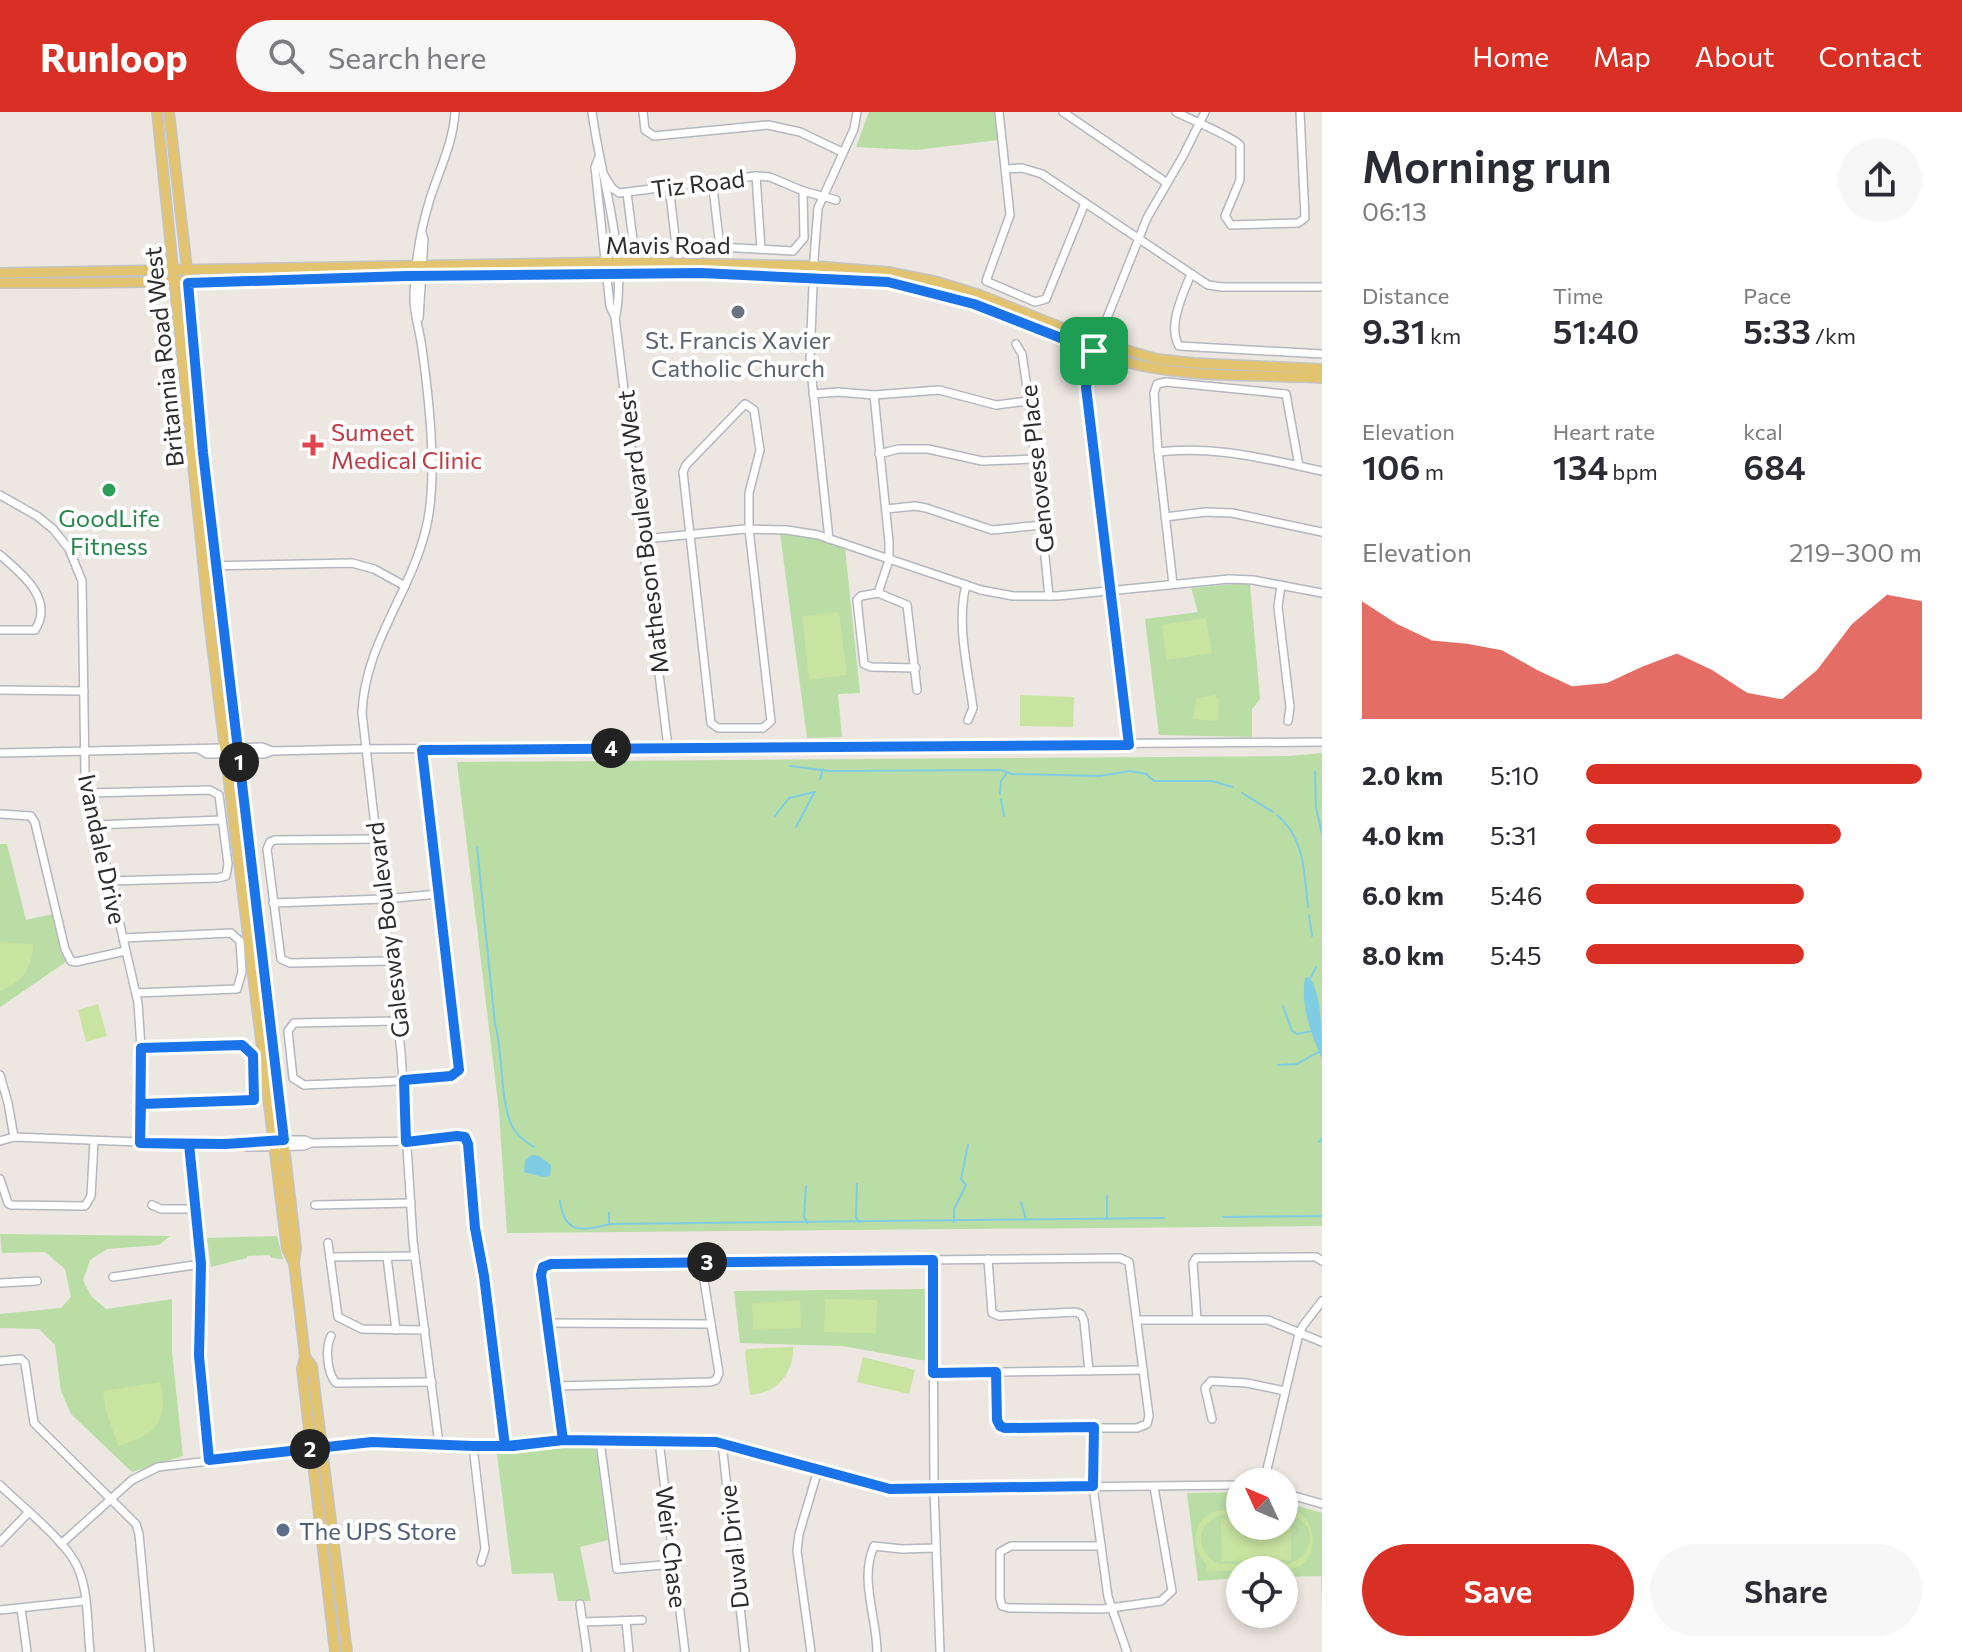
<!DOCTYPE html>
<html lang="en">
<head>
<meta charset="utf-8">
<style>
	:root { --surface:#fff; --page:#f7f7f7; --text:#2b2b33; --muted:#7c7c81; --accent:#d93025 }
	body { margin:0; font-family:Commissioner,sans-serif; background:var(--page); color:var(--text); height:100vh; display:flex; flex-direction:column; font-size:30px; white-space:nowrap }
	* { box-sizing:border-box; margin:0 }
	p { font-size:26px; color:var(--muted) }
	.icon { flex:none; width:44px; height:44px; fill:none; stroke:currentColor; stroke-width:2; stroke-linecap:round; stroke-linejoin:round }
	.map { position:relative; flex:1; overflow:hidden }
	.side { display:flex; flex-direction:column; background:var(--surface); width:640px }
	.side>* { flex:none }
	.needle { width:52px; rotate:314deg }
	.controls { position:absolute; left:1226px; top:1356px; display:grid; gap:16px }
	.controls a { display:grid; place-items:center; width:72px; height:72px; border-radius:50%; background:var(--surface); box-shadow:0 4px 12px #0003; font-size:40px }
	.pin { position:absolute; display:grid; place-items:center; width:68px; height:68px; color:#fff; margin:-34px; border-radius:16px; box-shadow:0 4px 12px #0006 }
	.km { position:absolute; width:40px; height:40px; margin:-20px; border-radius:50%; background:#222; color:#fff; font-size:22px; line-height:40px; text-align:center }
	.round { display:grid; place-items:center; flex:none; width:84px; height:84px; border-radius:42px; background:var(--page) }
	.overview { display:flex; align-items:center; justify-content:space-between; height:136px; padding:0 40px }
	h1 { font-size:44px; font-weight:600; line-height:60px }
	.figures { display:grid; grid-template-columns:repeat(3,1fr); gap:12px; height:136px; padding:8px 40px }
	.figures div { display:grid; align-content:center }
	.figures b { font-size:34px; font-weight:600 }
	.figures small { font-size:22px; font-weight:400 }
	.figures p { font-size:22px }
	.chart { height:224px; padding:16px 40px }
	.chart p { display:flex; justify-content:space-between }
	.chart svg { width:100%; height:144px; margin-top:8px; fill:var(--accent); opacity:.7 }
	.primary-button { display:flex; gap:16px; margin-top:auto; padding:16px 40px }
	.primary-button a { flex:1; height:92px; border-radius:48px; background:var(--accent); color:#fff; font-size:32px; font-weight:600; line-height:92px; text-align:center }
	.primary-button a+a { background:var(--page); color:var(--text) }
	ul { padding:0 40px; list-style:none; font-size:26px }
	li { display:grid; grid-template-columns:128px 96px 1fr; align-items:center; height:60px }
	li i { height:20px; border-radius:10px; background:var(--accent) }
	header { display:flex; align-items:center; gap:48px; box-sizing:border-box; height:112px; padding:0 40px; background:var(--accent); color:#fff }
	header strong { font-size:38px }
	nav { display:flex; gap:44px; margin-inline-start:auto; font-size:28px }
	.search { width:560px; height:72px; background:var(--page); display:flex; align-items:center; gap:20px; box-sizing:border-box; padding:0 28px; border-radius:44px; color:var(--muted); font-size:30px }
	main { display:flex; flex:1; min-height:0 }
	.map>svg:first-child { display:block }
</style>
</head>
<body>
<header>
<strong>Runloop</strong>
<div class="search"><svg class="icon" aria-label="search" viewBox="0 0 24 24"><circle cx="10" cy="10" r="6"/><path d="M15 15l6 6"/></svg>Search here</div>
<nav><a>Home</a><a>Map</a><a>About</a><a>Contact</a></nav>
</header>
<main>
<div class="map">
<svg width="1322" height="1540" viewBox="0 0 1322 1540">
	<rect width="100%" height="100%" fill="#ede7e1"/>
	<!-- green -->
	<g fill="#b9dda4">
		<polygon points="869,0 994,0 998,28 916,38 856,35"/>
		<polygon points="780,421 817,427 845,436 860,581 838,582 842,625 807,626"/>
		<polygon points="1233,472 1250,472 1260,587 1252,597 1252,625 1159,623 1145,507 1198,500 1191,476"/>
		<polygon points="1322,641 1322,1114 507,1121 499,999 457,650 1290,644"/>
		<polygon points="0,732 7,732 26,808 53,802 66,850 0,895"/>
		<polygon points="0,1122 170,1124 159,1133 107,1137 90,1148 83,1168 91,1184 106,1197 172,1187 172,1240 183,1344 132,1360 71,1302 61,1279 55,1233 39,1217 0,1216 0,1202 61,1196 71,1185 65,1157 45,1140 2,1141"/>
		<polygon points="277,1124 283,1147 271,1146 270,1143 247,1144 247,1146 211,1155 207,1126"/>
		<polygon points="925,1177 926,1249 842,1234 740,1231 734,1179"/>
		<polygon points="564,1336 596,1336 608,1428 580,1435 591,1489 558,1489 553,1461 512,1462 497,1342"/>
		<polygon points="1240,1380 1240,1414 1284,1414 1284,1390 1322,1401 1322,1496 1321,1464 1284,1465 1284,1458 1240,1458 1240,1466 1198,1469 1187,1381"/>
	</g>
	<!-- pitch -->
	<g fill="#c9e3a1">
		<polygon points="839,500 847,563 809,568 802,504"/>
		<polygon points="1206,506 1212,541 1167,548 1162,513"/>
		<polygon points="1020,583 1074,585 1073,615 1020,614"/>
		<polygon points="1215,583 1219,587 1218,607 1215,609 1193,607 1196,587"/>
		<path d="M0,830L33,832C33,856 22,870 0,879Z"/>
		<polygon points="98,892 107,924 86,930 78,898"/>
		<polygon points="825,1187 877,1188 876,1221 824,1220"/>
		<polygon points="800,1188 801,1216 753,1218 752,1191"/>
		<path d="M793,1235C794,1262 776,1281 750,1283L745,1240L747,1237Z"/>
		<polygon points="863,1245 915,1258 909,1282 857,1270"/>
		<path d="M160,1270C170,1309 155,1324 118,1334L106,1299L103,1279Z"/>
		<path d="M1284,1397C1315,1397 1322,1439 1300,1454C1284,1463 1227,1458 1207,1459V1453C1191,1438 1190,1409 1214,1400C1222,1397 1232,1398 1240,1398V1403C1232,1403 1222,1402 1214,1406C1193,1417 1200,1443 1218,1452H1289C1319,1442 1316,1403 1284,1403Z"/>
		<polygon points="1284,1406 1291,1406 1291,1448 1222,1449 1221,1407 1240,1407 1240,1414 1284,1414"/>
	</g>
	<!-- water -->
	<g fill="#80cce3">
		<path d="M1309,865C1322,880 1322,926 1322,947C1311,922 1300,893 1305,866Z"/>
		<polygon points="532,1043 539,1044 551,1053 550,1064 543,1065 524,1060 525,1048"/>
	</g>
	<g fill="none" stroke-linecap="round" stroke-linejoin="round">
		<!-- stream -->
		<g stroke="#80cce3" stroke-width="2">
			<polyline points="790,654 829,659 1001,658 1012,662 1100,664 1130,659 1146,662 1154,669 1212,669 1232,675"/>
			<polyline points="1315,660 1316,695 1322,722"/>
			<polyline points="820,667 823,657"/>
			<polyline points="1242,681 1273,700"/>
			<polyline points="1000,682 1001,669 1007,661"/>
			<polyline points="1001,687 1004,704"/>
			<path d="M1277,703C1305,726 1304,761 1308,795"/>
			<polyline points="775,704 789,686 815,680"/>
			<polyline points="796,715 814,681"/>
			<path d="M477,735L495,912C504,941 499,997 515,1019C520,1026 527,1031 534,1035"/>
			<polyline points="1309,803 1312,824"/>
			<polyline points="1311,865 1316,855"/>
			<polyline points="1283,894 1292,919 1297,922 1312,919"/>
			<polyline points="1278,953 1297,952 1322,938"/>
			<polyline points="1319,1030 1322,1026"/>
			<polyline points="857,1072 856,1105 859,1110"/>
			<polyline points="806,1074 804,1105 807,1111"/>
			<polyline points="1107,1084 1107,1107"/>
			<path d="M560,1089C565,1124 583,1118 610,1112L1164,1106"/>
			<polyline points="1021,1090 1026,1108"/>
			<polyline points="1223,1105 1322,1104"/>
			<polyline points="954,1110 954,1097 966,1073 961,1067 968,1033"/>
			<polyline points="609,1111 609,1101"/>
		</g>
		<!-- minor casing -->
		<g stroke="#b4b7bf" stroke-width="10">
			<g id="minor">
				<path d="M592,0C600,62 627,141 616,203"/>
				<polyline points="643,0 645,18 654,24 768,13 800,20 842,40"/>
				<polyline points="999,0 1010,103 986,169 1035,190 1046,187 1085,91"/>
				<polyline points="1063,0 1167,71"/>
				<path d="M1176,0C1190,7 1233,25 1240,33V68L1225,104L1231,113L1298,111L1305,106L1300,0"/>
				<polyline points="599,45 595,55 610,194 615,205 668,635"/>
				<polyline points="1006,57 1022,56 1042,62 1208,173 1222,175 1322,175"/>
				<polyline points="604,63 612,76 619,81 756,64 770,65 803,79 836,88"/>
				<polyline points="756,64 761,137"/>
				<polyline points="712,68 720,135"/>
				<polyline points="669,73 676,134"/>
				<polyline points="627,81 633,128 634,131 641,135 720,135 793,139 804,126 803,79"/>
				<path d="M1191,162C1183,182 1167,214 1179,234L1322,242"/>
				<polyline points="419,206 424,127 422,121"/>
				<polyline points="1016,232 1022,242 1029,289 1049,484"/>
				<polyline points="813,282 838,280 874,283 939,278 996,293 1029,289"/>
				<polyline points="874,283 889,430 889,448 878,481 907,493 917,578"/>
				<polygon points="745,292 754,298 760,338 749,381 749,417 771,609 763,616 718,616 711,611 683,360 686,353"/>
				<path d="M1158,340C1214,333 1267,347 1322,359"/>
				<polyline points="879,342 898,337 928,337 982,349 1035,347"/>
				<polyline points="0,383 37,404 53,417 69,437 82,469 85,661 138,891 141,936 140,1031"/>
				<polyline points="886,397 915,394 926,396 992,418 1042,413"/>
				<polyline points="1165,405 1205,400 1232,401 1322,420"/>
				<polyline points="644,427 745,417 787,418 818,423 981,478 1013,484 1057,484 1229,467 1253,468 1322,481"/>
				<polyline points="829,427 810,249 814,147 818,96 854,17 857,0"/>
				<path d="M0,443C21,461 55,487 35,518H0"/>
				<polyline points="204,454 352,451 374,457 405,474"/>
				<polyline points="1173,472 1158,340 1154,281 1157,272 1166,270 1286,282 1299,354"/>
				<path d="M966,473C956,511 968,557 973,596L968,608"/>
				<polyline points="1281,473 1278,495 1290,595 1288,609"/>
				<polyline points="878,481 861,484 857,488 864,552 871,555 916,556"/>
				<polyline points="0,578 84,579"/>
				<polyline points="1129,633 1087,266 1091,246 1147,106 1183,44 1205,0"/>
				<polyline points="200,638 207,642 264,642 272,639 355,637 1322,630"/>
				<polyline points="0,641 262,635 272,639"/>
				<polyline points="88,681 210,678 219,683 228,752 226,764 218,766 108,769"/>
				<polyline points="0,702 31,704 35,711 65,837 71,849 76,850 125,839"/>
				<polyline points="95,713 222,708"/>
				<polyline points="377,727 275,728 270,730 267,737 281,847 290,851 389,849"/>
				<polyline points="273,791 384,787 438,782"/>
				<polyline points="123,826 231,821 240,829 242,860 237,877 136,881"/>
				<path d="M397,909L294,911L288,919L293,966L304,973C330,971 445,971 459,958L422,638"/>
				<polyline points="0,963 8,991 14,1025"/>
				<polyline points="141,992 254,988 253,943 242,933 141,936"/>
				<polyline points="0,1029 14,1025 189,1032 273,1028 305,1028 311,1031"/>
				<polyline points="242,1031 247,1035 304,1034 311,1031 413,1029 457,1024 465,1025 468,1032 475,1116 484,1164 505,1334"/>
				<polyline points="189,1032 201,1152 199,1244 209,1348"/>
				<polyline points="0,1067 8,1091 11,1093 85,1094 91,1084 94,1029"/>
				<polyline points="152,1093 161,1097 194,1097"/>
				<polyline points="315,1093 411,1091"/>
				<polyline points="328,1131 338,1205 362,1217 425,1218"/>
				<polyline points="330,1145 415,1144"/>
				<polyline points="387,1145 396,1218"/>
				<polyline points="988,1147 992,1201 999,1204 1075,1200 1081,1202 1084,1209 1089,1259"/>
				<polyline points="933,1148 934,1377 940,1540"/>
				<polyline points="113,1165 201,1152"/>
				<polyline points="0,1171 37,1169"/>
				<polyline points="1197,1207 1193,1151 1196,1146 1302,1145 1316,1145 1322,1149"/>
				<polyline points="1137,1208 1268,1208 1322,1230"/>
				<polyline points="548,1211 711,1212"/>
				<path d="M331,1224C325,1236 327,1261 336,1271L432,1270"/>
				<polyline points="0,1249 21,1247 25,1251 34,1311 136,1412 139,1422 150,1540"/>
				<polyline points="933,1261 1143,1258"/>
				<polyline points="556,1274 711,1270 716,1268 719,1261 701,1150"/>
				<polyline points="1212,1307 1205,1276 1211,1269 1247,1271 1285,1279"/>
				<polyline points="1094,1315 1092,1368 1108,1485 1127,1540"/>
				<polyline points="563,1328 541,1163 543,1155 551,1152 1120,1146 1129,1150 1149,1304 1147,1312 1137,1316 1005,1316 1000,1314 997,1308 996,1260"/>
				<polyline points="600,1329 617,1457 674,1452"/>
				<polyline points="659,1329 685,1540"/>
				<polyline points="722,1331 745,1540"/>
				<path d="M439,1332L413,1129L401,940L362,601C365,528 415,477 428,407C437,357 429,287 422,236C420,219 413,200 414,183C415,150 420,119 430,87C439,58 453,32 455,0"/>
				<polyline points="473,1334 485,1437 481,1450"/>
				<polyline points="1264,1370 1298,1226 1302,1215 1322,1189"/>
				<path d="M0,1373C21,1394 65,1428 77,1454C89,1478 87,1514 90,1540"/>
				<polyline points="1284,1381 1322,1392"/>
				<polyline points="0,1430 28,1401"/>
				<polyline points="61,1432 132,1368 158,1355 372,1330 493,1334 563,1328 669,1329 716,1330 730,1333 890,1377 1240,1373"/>
				<polyline points="1101,1434 1011,1434 1000,1440 1000,1486 1002,1494 1009,1496 1103,1497 1161,1489 1172,1479 1154,1375"/>
				<polyline points="580,1492 587,1540"/>
				<polyline points="21,1497 27,1540"/>
				<polyline points="0,1498 84,1489"/>
				<polyline points="626,1509 629,1540"/>
				<polyline points="583,1510 642,1508"/>
				<polyline points="811,1540 797,1439 799,1422 818,1358"/>
				<path d="M877,1540C877,1505 859,1468 874,1434L902,1437L935,1436"/>
			</g>
		</g>
		<!-- major casing -->
		<g stroke="#c4c4c4" stroke-width="12">
			<g id="major">
				<polyline points="157,0 209,508 283,1106 287,1137 294,1151"/>
				<polyline points="169,0 186,148 203,341 296,1136 294,1151 305,1245 302,1257 335,1540"/>
				<polyline points="0,161 622,150 814,154 888,160 938,170 980,183 1098,230 1157,247 1194,251 1322,257"/>
				<path d="M0,171C135,172 269,167 403,164C441,163 479,165 517,164C639,161 765,155 886,170C970,181 1041,227 1122,249C1186,267 1256,262 1322,266"/>
				<polyline points="305,1245 312,1254 347,1540"/>
			</g>
		</g>
		<!-- minor -->
		<use href="#minor" stroke="#fff" stroke-width="7"/>
		<!-- major -->
		<use href="#major" stroke="#e2c370" stroke-width="9"/>
	</g>
	<g fill="none" stroke-linecap="round" stroke-linejoin="round">
		<!-- route casing -->
		<g stroke="#fff" stroke-width="16">
			<polyline id="route" points="1094,239 974,192 888,170 701,161 406,164 188,171 203,341 284,1028 225,1032 140,1031 141,992 254,988 253,943 242,933 141,936 140,1031 189,1032 201,1152 199,1244 209,1348 372,1330 473,1334 513,1334 563,1328 716,1330 890,1377 1093,1374 1094,1315 1005,1316 1000,1314 997,1308 996,1260 933,1261 933,1148 551,1152 543,1155 541,1163 563,1328 505,1334 484,1164 475,1116 468,1032 465,1025 457,1024 406,1030 404,968 451,964 459,958 422,638 1129,633 1086,275 1094,239"/>
		</g>
		<!-- route -->
		<use href="#route" stroke="#1a73e8" stroke-width="10"/>
	</g>
	<!-- markers -->
	<circle fill="#6b7280" stroke="#fff" stroke-width="3" cx="738" cy="200" r="8"/>
	<path fill="#e0444e" stroke="#fff" stroke-width="3" d="M309 321h8v8h8v8h-8v8h-8v-8h-8v-8h8z"/>
	<circle fill="#2e9e5b" stroke="#fff" stroke-width="3" cx="109" cy="378" r="8"/>
	<circle fill="#5c6f8a" stroke="#fff" stroke-width="3" cx="283" cy="1418" r="8"/>
	<g text-anchor="middle" dominant-baseline="central" stroke-width="8" stroke-linejoin="round" paint-order="stroke">
		<!-- street labels -->
		<g font-size="24" fill="#2d2d2d" stroke="#fff">
			<text transform="translate(698 71) rotate(-7)">Tiz Road</text>
			<text x="668" y="132">Mavis Road</text>
			<text transform="translate(163 245) rotate(-96)">Britannia Road West</text>
			<text transform="translate(1036 357) rotate(-96)">Genovese Place</text>
			<text transform="translate(642 420) rotate(-97)">Matheson Boulevard West</text>
			<text transform="translate(103 737) rotate(78)">Ivandale Drive</text>
			<text transform="translate(387 818) rotate(-97)">Galesway Boulevard</text>
			<text transform="translate(672 1435) rotate(83)">Weir Chase</text>
			<text transform="translate(733 1435) rotate(-96)">Duval Drive</text>
		</g>
		<!-- worship labels -->
		<g font-size="24" fill="#5b616d" stroke="#fff">
			<text x="738" y="227">St. Francis Xavier<tspan x="738" dy="28">Catholic Church</tspan></text>
		</g>
		<!-- health labels -->
		<g font-size="24" fill="#be3a42" stroke="#fff" text-anchor="start">
			<text x="331" y="319">Sumeet<tspan x="331" dy="28">Medical Clinic</tspan></text>
		</g>
		<!-- leisure labels -->
		<g font-size="24" fill="#27864d" stroke="#fff">
			<text x="109" y="405">GoodLife<tspan x="109" dy="28">Fitness</tspan></text>
		</g>
		<!-- service labels -->
		<g font-size="24" fill="#4e5e75" stroke="#fff" text-anchor="start">
			<text x="299" y="1418">The UPS Store</text>
		</g>
	</g>
</svg>
<div class="controls">
<a><svg class="needle" viewBox="-14 -14 28 28"><path d="M0-13l5 13h-10z" fill="#e53935"/><path d="M0 13l5-13h-10z" fill="#7c7c81"/></svg></a>
<a><svg class="icon" aria-label="locate" viewBox="0 0 24 24"><circle cx="12" cy="12" r="6"/><path d="M12 2v4M12 18v4M2 12h4M18 12h4"/></svg></a>
</div>
<div class="pin" style="left:1094px;top:239px;background:#1e9e55"><svg class="icon" aria-label="arrive" viewBox="0 0 24 24"><path d="M6 21V4h12l-3 4 3 4H6"/></svg></div>
<b class="km" style="left:239px;top:650px">1</b>
<b class="km" style="left:310px;top:1337px">2</b>
<b class="km" style="left:707px;top:1150px">3</b>
<b class="km" style="left:611px;top:636px">4</b>
</div>
<section class="side">
<div class="overview"><div><h1>Morning run</h1><p>06:13</p></div><a class="round"><svg class="icon" aria-label="share" viewBox="0 0 24 24"><path d="M12 15V3M7 8l5-5 5 5M5 13v7h14v-7"/></svg></a></div>
<div class="figures">
<div><p>Distance</p><b>9.31<small> km</small></b></div>
<div><p>Time</p><b>51:40</b></div>
<div><p>Pace</p><b>5:33<small> /km</small></b></div>
</div>
<div class="figures">
<div><p>Elevation</p><b>106<small> m</small></b></div>
<div><p>Heart rate</p><b>134<small> bpm</small></b></div>
<div><p>kcal</p><b>684</b></div>
</div>
<div class="chart"><p><span>Elevation</span>219–300 m</p>
<svg viewBox="0 0 160 44" preserveAspectRatio="none"><path d="M0 44V8L10 15L20 20L30 21L40 23L50 29L60 34L70 33L80 28L90 24L100 29L110 36L120 38L130 29L140 15L150 6L160 8V44z"/></svg>
</div>
<ul>
<li><b>2.0 km</b>5:10<i style="width:100%"></i></li>
<li><b>4.0 km</b>5:31<i style="width:76%"></i></li>
<li><b>6.0 km</b>5:46<i style="width:65%"></i></li>
<li><b>8.0 km</b>5:45<i style="width:65%"></i></li>
</ul>
<div class="primary-button"><a>Save</a><a>Share</a></div>
</section>
</main>
</body>
</html>
